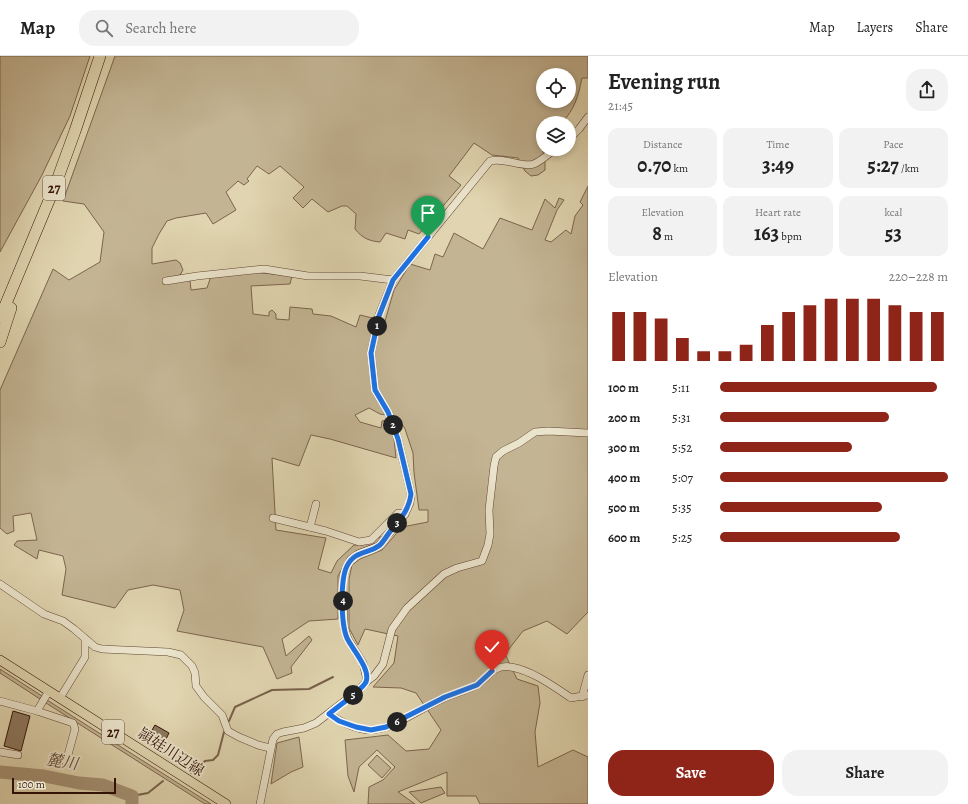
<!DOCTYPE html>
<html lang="en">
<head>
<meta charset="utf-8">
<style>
	:root { --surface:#fff; --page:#f2f2f2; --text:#222; --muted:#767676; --line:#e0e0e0; --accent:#8f2418 }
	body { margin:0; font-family:Alegreya,"Noto Serif JP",serif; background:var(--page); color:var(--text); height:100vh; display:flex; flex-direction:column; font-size:15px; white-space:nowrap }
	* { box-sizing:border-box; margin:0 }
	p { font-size:13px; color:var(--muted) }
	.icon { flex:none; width:22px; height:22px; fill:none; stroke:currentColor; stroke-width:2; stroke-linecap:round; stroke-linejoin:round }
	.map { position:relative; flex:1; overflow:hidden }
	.side { display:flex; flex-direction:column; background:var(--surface); width:380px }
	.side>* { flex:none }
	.buttons { position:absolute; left:536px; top:12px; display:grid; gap:8px }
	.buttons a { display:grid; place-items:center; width:40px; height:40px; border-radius:50%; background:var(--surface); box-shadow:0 2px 6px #0003; font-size:20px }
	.scale { position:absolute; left:12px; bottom:10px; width:104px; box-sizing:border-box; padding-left:4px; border:2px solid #341407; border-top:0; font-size:11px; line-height:14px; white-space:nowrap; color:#341407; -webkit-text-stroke:3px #ebe4cc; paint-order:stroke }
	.pin { position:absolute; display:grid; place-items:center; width:34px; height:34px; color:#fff; margin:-41px -17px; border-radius:50% 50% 50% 0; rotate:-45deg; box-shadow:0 0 4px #0007 }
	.pin .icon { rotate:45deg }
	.km { position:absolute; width:20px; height:20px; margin:-10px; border-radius:50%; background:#222; color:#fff; font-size:11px; line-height:20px; text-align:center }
	.round { display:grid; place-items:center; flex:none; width:42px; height:42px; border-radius:16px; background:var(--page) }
	.headline { display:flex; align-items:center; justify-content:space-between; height:68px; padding:0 20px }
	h1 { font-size:22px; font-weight:700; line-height:30px }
	.metrics { display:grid; grid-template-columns:repeat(3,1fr); gap:6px; height:68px; padding:4px 20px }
	.metrics div { display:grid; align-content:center; border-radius:10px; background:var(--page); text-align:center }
	.metrics b { font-size:20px; font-weight:700 }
	.metrics small { font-size:11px; font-weight:400 }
	.metrics p { font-size:11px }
	.chart { height:112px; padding:8px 20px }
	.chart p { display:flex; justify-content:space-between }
	.chart svg { width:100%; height:72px; margin-top:4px; stroke:var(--accent); stroke-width:6 }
	.action { display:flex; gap:8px; margin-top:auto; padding:8px 20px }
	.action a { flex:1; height:46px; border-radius:16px; background:var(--accent); color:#fff; font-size:16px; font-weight:700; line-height:46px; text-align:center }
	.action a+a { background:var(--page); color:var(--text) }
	ul { padding:0 20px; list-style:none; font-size:13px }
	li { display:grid; grid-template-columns:64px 48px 1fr; align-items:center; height:30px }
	li i { height:10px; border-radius:5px; background:var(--accent) }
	header { display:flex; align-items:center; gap:24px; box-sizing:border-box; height:56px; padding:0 20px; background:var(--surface); border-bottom:1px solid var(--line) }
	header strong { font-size:19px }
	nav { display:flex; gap:22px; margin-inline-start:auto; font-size:14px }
	.search { width:280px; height:36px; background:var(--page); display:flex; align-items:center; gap:10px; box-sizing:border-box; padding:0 14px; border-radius:16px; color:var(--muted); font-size:15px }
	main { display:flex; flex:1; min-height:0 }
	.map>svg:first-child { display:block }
</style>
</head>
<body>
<header>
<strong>Map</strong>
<div class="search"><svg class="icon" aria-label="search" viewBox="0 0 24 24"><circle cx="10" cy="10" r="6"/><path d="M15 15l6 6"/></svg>Search here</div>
<nav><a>Map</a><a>Layers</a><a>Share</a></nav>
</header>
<main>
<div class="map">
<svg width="588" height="748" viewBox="0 0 588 748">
	<rect width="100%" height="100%" fill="#e0d5b0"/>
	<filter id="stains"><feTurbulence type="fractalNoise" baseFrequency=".005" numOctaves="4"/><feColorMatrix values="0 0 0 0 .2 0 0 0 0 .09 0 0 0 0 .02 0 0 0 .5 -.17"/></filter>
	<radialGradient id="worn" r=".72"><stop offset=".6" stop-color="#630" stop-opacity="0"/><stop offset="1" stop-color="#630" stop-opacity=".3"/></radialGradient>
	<!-- green -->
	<g fill="#c3b493" stroke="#7c644d" fill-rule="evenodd">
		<polygon points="0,0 90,0 70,60 42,119 0,196"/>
		<path d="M115,0H588V22H582C578,41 575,52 562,67H543V89L542,91L545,104V114L538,119L531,120L525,115L518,102L492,99L474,87L449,120L461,129L419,178L408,174L405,183L386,177L380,186C369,185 362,182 355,173L356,158L347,150H342L328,156L312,143L303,152L293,142L304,131L280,110L269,118L257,110L247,123L249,125L244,129L238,125L226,136L236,154L213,168L206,157L176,162L167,165L159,178L152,192V208L176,204L180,207L183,214L180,219L164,223L163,227L190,224L191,234L207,232L211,220L253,216L292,220L290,228L251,230L253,258L269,260V256L272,254L276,258V263L289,264L290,251L312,253L313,258L331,260L356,271L360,259L385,265L394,234L410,208L430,214L435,198L443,201L454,177L483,193L500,162L532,174L545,143L555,152L559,142L564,144L557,154L545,184L551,186L566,174L571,178L575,160L583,149L580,146L588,130V556L567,578L547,565L523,575L505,598L517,623L538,630L540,647L535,676L538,711L573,694L588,701V748H480L476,740H447V716L398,736L415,748H368L369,731L383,724L395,711L377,694L359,711L354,736L348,720L345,684L388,679L406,695L429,693L441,674L416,637L401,632L373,631L394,607L398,580L365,573L358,589L349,572V523L352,509L360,503L382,494L402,471L428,466V454H419L414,417L413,397L405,373L398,361L380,358L369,352L355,359L360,366L381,372L382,365L387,364L394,383L396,402L330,383L311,379L299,410L272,402L276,474L326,482L318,513L331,517L337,505L354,489H361L383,480L376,487L356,495L347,503L338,520V563L309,565L282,583L286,600L309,580L312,584L291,611L292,617L277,623L263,591L177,575L184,554L180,534L153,529L128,534L115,552L62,539L66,513L63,500L39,494L37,503L14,489L17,485L37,484L31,457L13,460L14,475L7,478L0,472V334L53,213L69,224L100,206L104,176L84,148L63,145ZM543,19H569V45H543Z"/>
		<polygon points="0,613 42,640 40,643 0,617"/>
		<polygon points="47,644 211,748 205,748 46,647"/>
		<polygon points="299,681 303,711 291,716 271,728 277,687"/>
		<polygon points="377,699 391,712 382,722 368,709"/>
		<polygon points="441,731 445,737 421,747 409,736"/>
	</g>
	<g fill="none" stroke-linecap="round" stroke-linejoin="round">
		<!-- stream -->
		<g stroke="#78604a" stroke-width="2">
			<polyline points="385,609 391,589"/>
			<polyline points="229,665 235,651 272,634 309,633 333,621"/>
			<polyline points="191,717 205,705 213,704 218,699 224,676"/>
			<polyline points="132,740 148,737 163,725"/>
		</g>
		<!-- river -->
		<polyline stroke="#a69377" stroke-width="13" points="0,716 44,720 79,727 103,729 132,740 132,748"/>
	</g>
	<!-- building -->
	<g fill="#8d785f" stroke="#341407">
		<polygon points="13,655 30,660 21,695 4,690"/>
		<polygon points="155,669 169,677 165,685 160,683 159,684 149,679"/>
	</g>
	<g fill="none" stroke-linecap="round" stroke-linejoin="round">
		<!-- minor casing -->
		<g stroke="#5f4431" stroke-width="8">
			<g id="minor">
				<polyline points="569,83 579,73 588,61"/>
				<polyline points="166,225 197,220 264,213 308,220 360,220 393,224"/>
				<polyline points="273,462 326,475 359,486 371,484 398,457 405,458"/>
				<polyline points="310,471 316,448"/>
				<polyline points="0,528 44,558 63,565 74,573 95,591 102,593 168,596 181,599 192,610 195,617 196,630 204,641 222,659 228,675 239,681 258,689 270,692"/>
				<path d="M366,626V620L363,607L348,583L344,571L343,522L346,512L351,503L358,498L379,490L405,458L410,447L411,438L398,383L388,356L375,334L371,297L379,259L393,224L490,105C505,101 522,112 534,108C541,105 549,98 555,93"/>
				<polyline points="582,641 588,619"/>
				<polyline points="60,642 85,601 85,583"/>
				<polyline points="0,645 37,655 73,667 75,673 66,706"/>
				<polyline points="37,655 49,635"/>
				<path d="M329,658C341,666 356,674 371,674C395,673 422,651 444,642C454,637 465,635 475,630C489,622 492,608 511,611C533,615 553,630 571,642L588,639"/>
				<polyline points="0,696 18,699"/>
				<polyline points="260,748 273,683 277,678 283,676 304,672 316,667 359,634 366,626 374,620 383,608 392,573 407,552 444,518 457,512 482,505 488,489 490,478 489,454 494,410 496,401 503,395 519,387 535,376 548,375 588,377"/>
			</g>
		</g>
		<!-- major casing -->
		<g stroke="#341407" stroke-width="10">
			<polyline id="major" points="0,604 226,748"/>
		</g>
		<!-- highway casing -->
		<g stroke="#341407" stroke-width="12">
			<g id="highway">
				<polyline points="0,262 55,130 75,75 100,0"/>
				<polyline points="0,286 11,252"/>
			</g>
		</g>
		<!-- minor -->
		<use href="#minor" stroke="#ebe4cc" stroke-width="7"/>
		<!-- major -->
		<use href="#major" stroke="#e0d5b0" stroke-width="9"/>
		<!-- highway -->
		<use href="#highway" stroke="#e0d5b0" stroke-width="11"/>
	</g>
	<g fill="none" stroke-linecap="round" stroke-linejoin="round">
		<!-- route casing -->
		<g stroke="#fff" stroke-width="8">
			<path id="route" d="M428,181L393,224L379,260L371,297L375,334L388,356L398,383L411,438C409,455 399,464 389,477C386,481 383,486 380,489C369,498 355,494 347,510C340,524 341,568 347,582C352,593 371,613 366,626C361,635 337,651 329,658L339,665L356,671L371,674L386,671L445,641L477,629L492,615"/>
		</g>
		<!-- route -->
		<use href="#route" stroke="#1a73e8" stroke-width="5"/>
	</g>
	<g text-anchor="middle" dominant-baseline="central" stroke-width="3.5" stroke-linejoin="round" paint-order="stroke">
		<!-- shield labels -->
		<g fill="#ebe4cc" stroke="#6b5242" stroke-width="1">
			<rect x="43" y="120" width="22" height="24" rx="3"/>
			<rect x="102" y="664" width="22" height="24" rx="3"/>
		</g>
		<g font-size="14" font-weight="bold" fill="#341407">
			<text x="54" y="132">27</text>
			<text x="113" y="676">27</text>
		</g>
		<!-- street labels -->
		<g font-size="15" fill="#341407" stroke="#ebe4cc">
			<text transform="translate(171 696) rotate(33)">頴娃川辺線</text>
		</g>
		<!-- water labels -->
		<g font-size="16" font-style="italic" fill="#624734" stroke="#ebe4cc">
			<text transform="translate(62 706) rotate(9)">麓川</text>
		</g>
	</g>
	<rect width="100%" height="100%" filter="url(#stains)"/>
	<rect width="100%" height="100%" fill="url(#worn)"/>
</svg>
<div class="buttons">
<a><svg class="icon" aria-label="locate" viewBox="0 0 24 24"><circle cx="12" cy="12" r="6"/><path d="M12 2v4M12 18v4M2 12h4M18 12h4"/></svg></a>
<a><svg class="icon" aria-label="layers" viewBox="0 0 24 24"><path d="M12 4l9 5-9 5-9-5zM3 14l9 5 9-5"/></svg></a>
</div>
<div class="scale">100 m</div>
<div class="pin" style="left:428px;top:181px;background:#1e9e55"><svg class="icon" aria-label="arrive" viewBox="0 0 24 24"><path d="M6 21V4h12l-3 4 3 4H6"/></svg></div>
<div class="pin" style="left:492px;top:615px;background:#d93025"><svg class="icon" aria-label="check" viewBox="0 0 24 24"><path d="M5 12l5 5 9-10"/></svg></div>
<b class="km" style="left:377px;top:270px">1</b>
<b class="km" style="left:393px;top:369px">2</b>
<b class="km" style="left:397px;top:467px">3</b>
<b class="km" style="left:343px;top:545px">4</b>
<b class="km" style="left:353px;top:639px">5</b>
<b class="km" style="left:397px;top:666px">6</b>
</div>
<section class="side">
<div class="headline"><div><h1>Evening run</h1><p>21:45</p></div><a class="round"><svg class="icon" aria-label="share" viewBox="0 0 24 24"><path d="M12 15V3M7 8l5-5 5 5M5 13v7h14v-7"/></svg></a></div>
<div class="metrics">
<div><p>Distance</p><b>0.70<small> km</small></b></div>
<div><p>Time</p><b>3:49</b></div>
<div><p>Pace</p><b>5:27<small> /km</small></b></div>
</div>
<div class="metrics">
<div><p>Elevation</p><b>8<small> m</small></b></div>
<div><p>Heart rate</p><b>163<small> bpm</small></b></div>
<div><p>kcal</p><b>53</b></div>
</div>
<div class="chart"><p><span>Elevation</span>220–228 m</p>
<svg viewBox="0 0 160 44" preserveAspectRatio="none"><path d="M5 44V14M15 44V14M25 44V18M35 44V30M45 44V38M55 44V38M65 44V34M75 44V22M85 44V14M95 44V10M105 44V6M115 44V6M125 44V6M135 44V10M145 44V14M155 44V14"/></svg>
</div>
<ul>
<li><b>100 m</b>5:11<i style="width:95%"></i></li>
<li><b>200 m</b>5:31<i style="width:74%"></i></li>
<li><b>300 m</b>5:52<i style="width:58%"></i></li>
<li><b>400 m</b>5:07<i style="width:100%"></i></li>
<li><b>500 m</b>5:35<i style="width:71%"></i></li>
<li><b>600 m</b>5:25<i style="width:79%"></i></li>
</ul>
<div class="action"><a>Save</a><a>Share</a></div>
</section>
</main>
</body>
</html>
